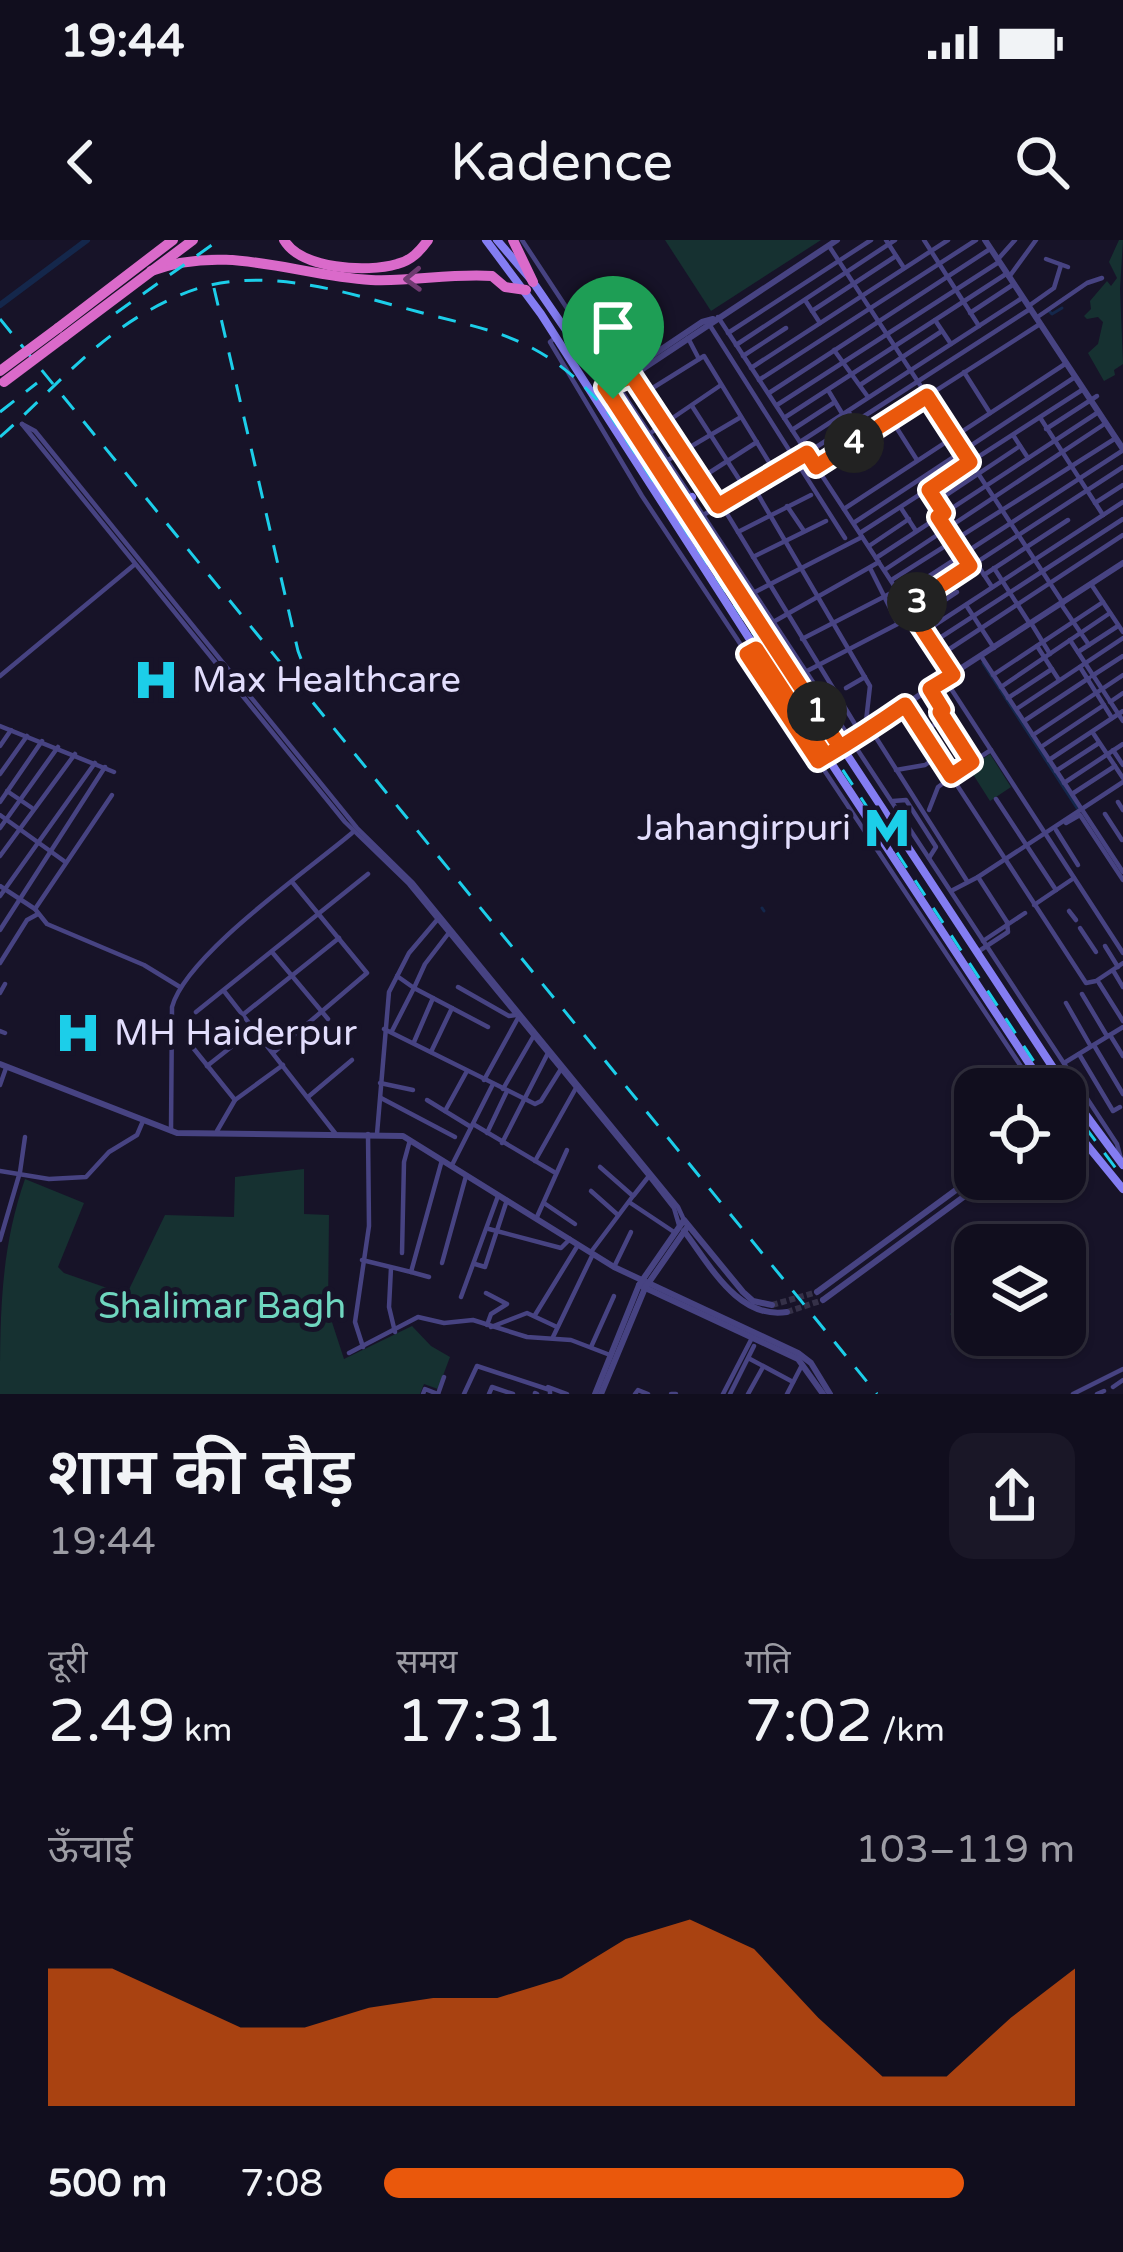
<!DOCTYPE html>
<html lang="hi">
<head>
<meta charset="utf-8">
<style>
	:root { --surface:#110e1e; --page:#1a1727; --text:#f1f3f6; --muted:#9c9ca4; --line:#302e3c; --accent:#ea580c }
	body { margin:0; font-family:"Varela Round","Noto Sans Devanagari",sans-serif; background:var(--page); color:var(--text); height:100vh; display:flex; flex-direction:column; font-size:45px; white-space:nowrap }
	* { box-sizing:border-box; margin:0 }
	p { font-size:39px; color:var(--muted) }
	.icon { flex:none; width:66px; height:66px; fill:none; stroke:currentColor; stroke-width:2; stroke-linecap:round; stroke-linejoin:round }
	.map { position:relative; height:1154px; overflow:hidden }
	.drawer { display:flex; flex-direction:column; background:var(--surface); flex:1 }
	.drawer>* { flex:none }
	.fabs { position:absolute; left:954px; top:828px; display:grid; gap:24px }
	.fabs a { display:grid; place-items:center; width:132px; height:132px; border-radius:24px; background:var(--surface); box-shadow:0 3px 9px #0004,0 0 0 3px var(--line); font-size:60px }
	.pin { position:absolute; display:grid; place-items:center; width:102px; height:102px; color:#fff; margin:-123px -51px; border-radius:50% 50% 50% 0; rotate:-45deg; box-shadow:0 0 12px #0007 }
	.pin .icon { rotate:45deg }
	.km { position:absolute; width:60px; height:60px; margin:-30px; border-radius:50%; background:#222; color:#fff; font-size:33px; line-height:60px; text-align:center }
	.round { display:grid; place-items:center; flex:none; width:126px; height:126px; border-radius:24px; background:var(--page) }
	.headline { display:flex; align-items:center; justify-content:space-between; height:204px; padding:0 48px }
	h1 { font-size:66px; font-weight:600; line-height:90px }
	.stats { display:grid; grid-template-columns:repeat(3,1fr); gap:18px; height:204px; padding:12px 48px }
	.stats div { display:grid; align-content:center }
	.stats b { font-size:60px; font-weight:600 }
	.stats small { font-size:33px; font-weight:400 }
	.stats p { font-size:33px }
	.chart { height:336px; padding:24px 48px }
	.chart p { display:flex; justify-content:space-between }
	.chart svg { width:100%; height:216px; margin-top:12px; fill:var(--accent); opacity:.7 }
	ul { padding:0 48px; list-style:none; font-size:39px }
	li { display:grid; grid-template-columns:192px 144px 1fr; align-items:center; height:90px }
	li i { height:30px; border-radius:15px; background:var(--accent) }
	.status { display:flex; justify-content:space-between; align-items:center; height:84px; padding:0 60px; background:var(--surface); direction:ltr }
	.status svg { height:33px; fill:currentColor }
	header { display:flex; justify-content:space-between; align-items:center; height:156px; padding:0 48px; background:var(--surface); font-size:54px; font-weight:600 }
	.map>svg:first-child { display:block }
</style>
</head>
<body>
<div class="status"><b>19:44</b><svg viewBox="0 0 49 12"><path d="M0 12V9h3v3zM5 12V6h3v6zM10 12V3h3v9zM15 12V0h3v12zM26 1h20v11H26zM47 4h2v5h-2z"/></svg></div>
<header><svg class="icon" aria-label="back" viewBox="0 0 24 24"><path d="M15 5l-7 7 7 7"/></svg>Kadence<svg class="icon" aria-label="search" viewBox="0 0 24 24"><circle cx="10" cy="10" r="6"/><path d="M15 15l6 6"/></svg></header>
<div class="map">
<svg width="1123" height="1154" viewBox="0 0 1123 1154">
	<rect width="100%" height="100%" fill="#171328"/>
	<!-- green -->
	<g fill="#163131">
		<polygon points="665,0 821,0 711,71"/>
		<polygon points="1119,0 1123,0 1120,49 1123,124 1114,130 1115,135 1104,141 1088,113 1098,104 1103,82 1098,77 1087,79 1084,76 1091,69 1090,61 1107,41 1111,46 1117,38 1109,22"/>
		<polygon points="990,514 1011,547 990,561 969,528"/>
		<path d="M304,929V974L329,975L328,1070L344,1119L412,1086L431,1106L450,1117L438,1149L424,1144L420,1154H0C0,1077 0,1011 25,939L84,963L58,1027L64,1033L110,1049L120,1068L165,975L234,977L235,937Z"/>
		<polygon points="975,1055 975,1095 1012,1095 981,1117 950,1074"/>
	</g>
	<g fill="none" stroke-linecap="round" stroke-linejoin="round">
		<!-- stream -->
		<g stroke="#14274b" stroke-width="3">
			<polyline points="1049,71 1052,74 1062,68"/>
			<polyline points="983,423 1077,568"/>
			<polyline points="762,668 764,671"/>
		</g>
		<!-- canal -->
		<polyline stroke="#14274b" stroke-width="6" points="0,65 87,0"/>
		<!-- tertiary-tunnel -->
		<g stroke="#353148" stroke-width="6" stroke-dasharray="6 3" stroke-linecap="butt">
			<polyline points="772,1065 817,1052"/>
			<polyline points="787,1072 823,1060"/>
		</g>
		<!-- minor -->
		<g stroke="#474382" stroke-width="4.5">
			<polyline points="522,0 1117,904 1121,919"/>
			<polyline points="886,0 904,28"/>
			<polyline points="924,0 979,86"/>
			<polyline points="829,6 1063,363"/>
			<polyline points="999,18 1015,0"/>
			<polyline points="1046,19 1068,27"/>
			<polyline points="1009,37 1036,0"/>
			<polyline points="805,60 820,83"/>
			<polyline points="1030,65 1054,48 1061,25"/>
			<polyline points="812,71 896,16"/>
			<polyline points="970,73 1014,44"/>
			<polyline points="718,77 952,434"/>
			<polyline points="1036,78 1087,43 1102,38"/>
			<polyline points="935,80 951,104"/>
			<polyline points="709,84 845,298"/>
			<polyline points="728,93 871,0"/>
			<polyline points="556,97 550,102 642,256 1036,849"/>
			<polyline points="688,98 699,119"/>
			<polyline points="736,105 895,0"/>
			<polyline points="834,110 868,157"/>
			<polyline points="743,116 786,88"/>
			<polyline points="751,128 948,0"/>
			<polyline points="964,132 990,173"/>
			<polyline points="632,136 718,266"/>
			<polyline points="759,140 976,0"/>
			<polyline points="860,145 942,91"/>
			<polyline points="828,150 858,200"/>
			<polyline points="769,153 990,9"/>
			<polyline points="643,154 704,116 775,232"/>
			<polyline points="777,165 999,22"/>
			<polyline points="692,166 746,250"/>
			<polyline points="848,171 864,196"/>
			<polyline points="784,178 1006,34"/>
			<polyline points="891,179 917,220"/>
			<polyline points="1041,179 1103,275"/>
			<polyline points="22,184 345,582 409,644 649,936 674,968 679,985"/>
			<polyline points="22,184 35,191 357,588 412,642 678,967 684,980"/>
			<polyline points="1046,189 1097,156"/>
			<polyline points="792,190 835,162"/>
			<polyline points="652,192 721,145"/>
			<polyline points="1013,195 1028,218"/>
			<polyline points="800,202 1022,58"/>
			<polyline points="668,220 741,177"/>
			<polyline points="818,226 1040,84"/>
			<polyline points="701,238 757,202"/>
			<polyline points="753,246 870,446 865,490"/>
			<polyline points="930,252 992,347"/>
			<polyline points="936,262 1020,206"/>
			<polyline points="1095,263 1123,245"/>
			<polyline points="721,264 861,494"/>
			<polyline points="787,266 804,291"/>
			<polyline points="901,268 916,291"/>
			<polyline points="844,269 1065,124"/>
			<polyline points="705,274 807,213 1030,69"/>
			<polyline points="938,277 970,326"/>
			<polyline points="855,282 1075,137"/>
			<polyline points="738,292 811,255"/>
			<polyline points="860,293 1082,150"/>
			<polyline points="869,306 909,279"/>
			<polyline points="753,317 826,281"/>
			<polyline points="876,318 1097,173"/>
			<polyline points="870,328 897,382"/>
			<polyline points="994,328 1030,384"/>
			<polyline points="886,329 1106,183"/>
			<polyline points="984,335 1068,280"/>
			<polyline points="893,339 1116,198"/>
			<polyline points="1091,344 1123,392"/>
			<polyline points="755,352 862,297"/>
			<polyline points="900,355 1122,211"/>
			<polyline points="1061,364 1089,405"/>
			<polyline points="966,365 994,408"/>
			<polyline points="908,367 1123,227"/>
			<polyline points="916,379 957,352"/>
			<polyline points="775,381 879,322"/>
			<polyline points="1031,383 1050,414"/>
			<polyline points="924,392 1123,262"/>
			<polyline points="802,399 897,350"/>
			<polyline points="1070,400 1123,481"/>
			<polyline points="932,403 1123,279"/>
			<polyline points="1037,406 1059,440"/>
			<polyline points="1078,412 1118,386"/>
			<polyline points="942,414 1123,295"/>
			<polyline points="981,416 1123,632"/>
			<polyline points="1080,427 1112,478"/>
			<polyline points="807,431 913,376"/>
			<polyline points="993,435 1103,362"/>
			<polyline points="0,436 134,325"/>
			<polyline points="1092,436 1123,416"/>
			<polyline points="946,441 1123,713"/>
			<polyline points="1001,447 1110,373"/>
			<polyline points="846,448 865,437"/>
			<polyline points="930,449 943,470 940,472 972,522"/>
			<polyline points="1008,458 1052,429"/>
			<polyline points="1110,462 1123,453"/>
			<polyline points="906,467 1086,743 1096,741 1123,723"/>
			<polyline points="1018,468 1123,398"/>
			<polyline points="1024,481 1089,438"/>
			<polyline points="0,486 114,532"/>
			<polyline points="922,491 942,481"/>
			<polyline points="1093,493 1123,538"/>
			<polyline points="1033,495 1123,435"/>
			<polyline points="875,496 967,641"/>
			<polyline points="0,506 11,490"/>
			<polyline points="1041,507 1104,465"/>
			<polyline points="1113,510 1123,525"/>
			<polyline points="1049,520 1123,471"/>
			<polyline points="896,530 925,525 938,516"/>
			<polyline points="1056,531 1099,503"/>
			<polyline points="0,534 27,496"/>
			<polyline points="951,536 991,510"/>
			<polyline points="1064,543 1123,504"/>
			<polyline points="7,551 32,568"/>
			<polyline points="1072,554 1115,526"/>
			<polyline points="996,559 1056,650"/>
			<polyline points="893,561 906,560 936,607 929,618"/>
			<polyline points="0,562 42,501"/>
			<polyline points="1118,562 1123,570"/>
			<polyline points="929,570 938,547 952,537"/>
			<polyline points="1105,574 1122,600"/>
			<polyline points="0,575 64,621"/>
			<polyline points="1066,583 1080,575 1123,640"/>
			<polyline points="0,588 58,507"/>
			<polyline points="1056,590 1078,625"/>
			<polyline points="0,616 75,514"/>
			<polyline points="0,646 35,669 47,684 144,725 180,747"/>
			<polyline points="951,651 978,637"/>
			<polyline points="0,656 95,523"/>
			<polyline points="1034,665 1074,638"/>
			<polyline points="35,669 112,555"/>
			<polyline points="1069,671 1076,680"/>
			<polyline points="1007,682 978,637 1123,542"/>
			<polyline points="1080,688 1096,712"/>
			<polyline points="0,690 105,527"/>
			<polyline points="983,701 1025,673"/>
			<polyline points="1105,706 1118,727"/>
			<polyline points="272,712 328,779"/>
			<polyline points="976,713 1008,692 1007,682"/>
			<polyline points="0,723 27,680 38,674"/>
			<polyline points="1114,732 1123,747"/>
			<polyline points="397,736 414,748 425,724 448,694"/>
			<polyline points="1099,743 1123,781"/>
			<polyline points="458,747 509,776 516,775"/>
			<polyline points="224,751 335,893"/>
			<polyline points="0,753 5,744"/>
			<polyline points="1082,754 1107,796"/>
			<polyline points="1066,763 1090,805"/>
			<polyline points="196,772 368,634"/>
			<polyline points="245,773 339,698"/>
			<polyline points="384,789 535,864 541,861 561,829"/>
			<polyline points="0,791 5,793"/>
			<polyline points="392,791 414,748 488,787"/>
			<polyline points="1110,795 1123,816"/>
			<polyline points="414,802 433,758"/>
			<polyline points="1095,807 1123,854"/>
			<polyline points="194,809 235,860 283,825"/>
			<polyline points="431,812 452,768"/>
			<polyline points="273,813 367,733 293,643"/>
			<polyline points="1079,814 1113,871 1120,867"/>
			<polyline points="1064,823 1123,787"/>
			<polyline points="207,826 254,789"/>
			<polyline points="484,840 518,778"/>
			<polyline points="380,843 413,850"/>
			<polyline points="0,845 6,828"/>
			<polyline points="503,849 533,797"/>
			<polyline points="308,857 352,820"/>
			<polyline points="381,858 455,897"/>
			<polyline points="427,860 471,887"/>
			<polyline points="445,871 467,831"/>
			<polyline points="473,884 554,932"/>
			<path d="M171,891L172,767C186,715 307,631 352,593"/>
			<polyline points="217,891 235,860"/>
			<polyline points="487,893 507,851"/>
			<polyline points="377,894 389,752 409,713 437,680"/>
			<polyline points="502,903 548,813"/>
			<polyline points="535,921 576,848"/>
			<polyline points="452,925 493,844"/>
			<polyline points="0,931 49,939 86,937 109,912 137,895 143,881"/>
			<polyline points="591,951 618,975"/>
			<polyline points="634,955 649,936"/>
			<polyline points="629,962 674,992"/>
			<polyline points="544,963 575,984"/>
			<polyline points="536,979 567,910"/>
			<polyline points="489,989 561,1008 570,999"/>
			<polyline points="0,1000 20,932 25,897"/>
			<polyline points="591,1012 633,956 600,927"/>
			<polyline points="402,1013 404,922 410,900"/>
			<polyline points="362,1020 411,1032 442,920"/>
			<polyline points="442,1023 466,936"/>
			<polyline points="475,1024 485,1027 507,960"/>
			<polyline points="615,1025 631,992"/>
			<polyline points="391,1028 389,1067 395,1092"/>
			<polyline points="411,1032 429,1037"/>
			<polyline points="486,1053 507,1064 491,1074 487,1085"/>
			<polyline points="461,1057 498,956"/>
			<polyline points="535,1075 578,1005"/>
			<polyline points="491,1087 527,1073 557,1087"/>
			<polyline points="553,1097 592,1016"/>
			<polyline points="363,1107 355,1082 369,986 368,894"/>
			<polyline points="591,1107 614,1056"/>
			<polyline points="349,1113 418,1077 444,1083 473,1080 527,1097 571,1100 610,1115"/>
			<polyline points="750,1119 793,1142"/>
			<polyline points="548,1147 567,1154"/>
			<polyline points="1113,1147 1123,1140"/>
			<polyline points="535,1153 537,1154"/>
			<polyline points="423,1154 425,1149 438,1154"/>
			<polyline points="438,1154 444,1137"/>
			<polyline points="464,1154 477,1126 550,1150 550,1154"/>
			<polyline points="489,1154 492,1147 513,1154"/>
			<polyline points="635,1154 638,1150 648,1154"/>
			<polyline points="671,1154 676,1154"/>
			<polyline points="723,1154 753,1096"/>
			<polyline points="730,1154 754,1106"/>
			<polyline points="748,1154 763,1127"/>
			<polyline points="787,1154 801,1127"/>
			<polyline points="1073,1154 1123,1129"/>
			<polyline points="1097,1154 1104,1151"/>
		</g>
		<!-- tertiary -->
		<g stroke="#474382" stroke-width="6">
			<polyline points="985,0 1123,209"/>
			<polyline points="616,141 632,136 837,0"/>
			<polyline points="605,147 702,82 713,79"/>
			<polyline points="826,516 1123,323"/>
			<polyline points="0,824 177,893 403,896 614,1027 798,1113 811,1123 830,1154"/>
			<polyline points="1065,870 1085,857"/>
			<path d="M684,991C710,1025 738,1080 787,1072"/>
			<polyline points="639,1045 798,1119 823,1154"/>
			<polyline points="817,1052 975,936"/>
			<polyline points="823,1060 988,939"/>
			<polyline points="595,1154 639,1045 684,980 743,1052 753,1061 772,1065"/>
			<polyline points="601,1154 645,1048 688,986"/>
		</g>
		<!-- secondary -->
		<g stroke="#847df2" stroke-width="8">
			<polyline points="486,0 541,74 756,409 1046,849"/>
			<polyline points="497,0 533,42 605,147 1071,855 1123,925"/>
			<polyline points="680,265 692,257"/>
			<polyline points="1065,878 1123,949"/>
		</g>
		<!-- trunk -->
		<g stroke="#da6aca" stroke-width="10">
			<polyline points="513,0 533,42"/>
			<path d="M151,31C227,3 294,35 371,40C411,42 451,33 492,36L505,47L526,50"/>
			<polyline points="58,88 173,0"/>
			<polyline points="64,97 193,0"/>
		</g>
		<!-- rail -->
		<g stroke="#1ccee9" stroke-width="3" stroke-dasharray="18 15" stroke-linecap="butt">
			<polyline points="214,48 298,411 313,450"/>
			<polyline points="116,73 219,0"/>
			<polyline points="0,79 877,1154"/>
			<polyline points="0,172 37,143"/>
			<path d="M0,197C61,143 100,90 178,56C255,21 342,52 419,72C455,82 491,88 524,104C558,120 584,144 608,172L1052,849"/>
			<polyline points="1065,860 1123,938"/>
		</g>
		<!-- trunk-bridge -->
		<g stroke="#da6aca" stroke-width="10">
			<path d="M284,0C301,29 367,33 397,24C411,21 420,11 428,0"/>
			<polyline points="0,131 58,88"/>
			<polyline points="4,142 64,97"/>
		</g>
	</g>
	<!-- one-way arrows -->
	<defs><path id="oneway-chevron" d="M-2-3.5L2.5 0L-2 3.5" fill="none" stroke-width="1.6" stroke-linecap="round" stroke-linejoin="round" transform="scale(3)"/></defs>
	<use stroke="#6f3a71" href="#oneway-chevron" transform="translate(413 39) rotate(178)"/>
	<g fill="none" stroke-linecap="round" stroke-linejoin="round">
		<!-- route casing -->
		<g stroke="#fff" stroke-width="24">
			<path id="route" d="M613,159L840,507L818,521L747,414L756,409L826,516C853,500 879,483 905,465L951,536L972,522L940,472L943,470L930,449L953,435L908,367L970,326L938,277L944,273L929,250L970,222L927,156L816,227L807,213L718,266L632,136L605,147L613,159"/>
		</g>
		<!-- route -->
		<use href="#route" stroke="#ea580c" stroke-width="15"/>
	</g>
	<!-- icons -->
	<defs>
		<g id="hospital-bare" transform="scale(3.6)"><path d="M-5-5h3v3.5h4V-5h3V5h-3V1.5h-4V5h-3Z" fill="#1ccee9" stroke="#171328" stroke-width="2.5" paint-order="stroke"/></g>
		<g id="metro-bare" transform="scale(3.6)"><path d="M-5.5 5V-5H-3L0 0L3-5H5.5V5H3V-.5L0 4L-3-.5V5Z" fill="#1ccee9" stroke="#171328" stroke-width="2.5" paint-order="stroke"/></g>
	</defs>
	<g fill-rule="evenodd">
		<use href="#hospital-bare" x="156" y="440"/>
		<use href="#metro-bare" x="887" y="588"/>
		<use href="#hospital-bare" x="78" y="793"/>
	</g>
	<g text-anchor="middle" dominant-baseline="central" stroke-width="10" stroke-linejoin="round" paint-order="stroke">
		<!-- poi labels -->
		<g font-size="36" fill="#e2ddfc" stroke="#171328" text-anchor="start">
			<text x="192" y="440">Max Healthcare</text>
			<text x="851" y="588" text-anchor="end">Jahangirpuri</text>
			<text x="114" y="793">MH Haiderpur</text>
		</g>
		<!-- park labels -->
		<g font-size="36" fill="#6fd6bf" stroke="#171328">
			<text x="222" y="1066">Shalimar Bagh</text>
		</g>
	</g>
</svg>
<div class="fabs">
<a><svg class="icon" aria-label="locate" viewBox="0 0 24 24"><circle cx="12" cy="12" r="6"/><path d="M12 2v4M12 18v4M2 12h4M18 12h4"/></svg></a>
<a><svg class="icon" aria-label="layers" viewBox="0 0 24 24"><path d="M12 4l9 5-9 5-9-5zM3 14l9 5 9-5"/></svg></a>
</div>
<div class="pin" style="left:613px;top:159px;background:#1e9e55"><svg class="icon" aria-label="arrive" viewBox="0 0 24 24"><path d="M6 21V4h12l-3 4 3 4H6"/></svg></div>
<b class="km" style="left:817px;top:471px">1</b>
<b class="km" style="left:917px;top:362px">3</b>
<b class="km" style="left:854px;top:203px">4</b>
</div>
<section class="drawer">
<div class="headline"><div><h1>शाम की दौड़</h1><p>19:44</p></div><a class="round"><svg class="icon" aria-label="share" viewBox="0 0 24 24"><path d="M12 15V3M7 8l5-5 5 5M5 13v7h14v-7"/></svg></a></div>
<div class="stats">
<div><p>दूरी</p><b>2.49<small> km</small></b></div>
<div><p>समय</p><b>17:31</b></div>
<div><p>गति</p><b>7:02<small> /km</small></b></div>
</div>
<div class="chart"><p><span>ऊँचाई</span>103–119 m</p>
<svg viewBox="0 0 160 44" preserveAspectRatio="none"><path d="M0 44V16L10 16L20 22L30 28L40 28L50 24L60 22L70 22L80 18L90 10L100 6L110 12L120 26L130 38L140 38L150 26L160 16V44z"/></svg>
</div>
<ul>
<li><b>500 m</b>7:08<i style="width:84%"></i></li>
</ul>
</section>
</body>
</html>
